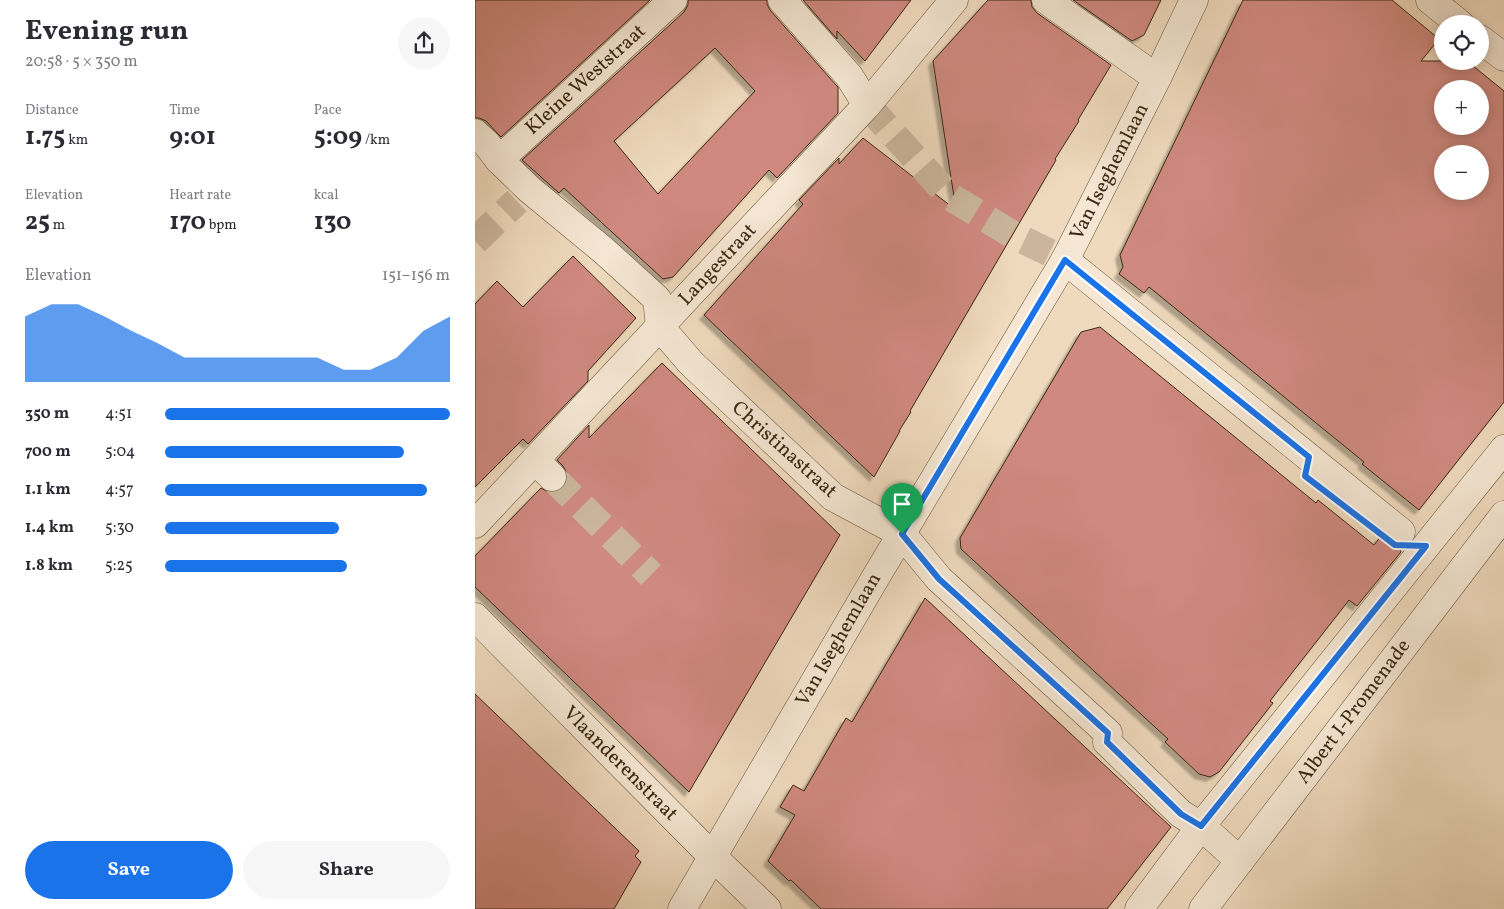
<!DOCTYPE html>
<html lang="en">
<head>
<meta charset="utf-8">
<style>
	:root { --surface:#fff; --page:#f7f7f7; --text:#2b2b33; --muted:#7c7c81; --accent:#1a73e8 }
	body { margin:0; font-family:Vollkorn,serif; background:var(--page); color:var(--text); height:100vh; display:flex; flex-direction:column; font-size:19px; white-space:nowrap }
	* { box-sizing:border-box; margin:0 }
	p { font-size:16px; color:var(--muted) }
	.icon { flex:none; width:28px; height:28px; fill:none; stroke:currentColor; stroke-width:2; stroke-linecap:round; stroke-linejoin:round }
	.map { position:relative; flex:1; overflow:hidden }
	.panel { display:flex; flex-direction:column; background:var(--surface); width:475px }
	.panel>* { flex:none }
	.buttons { position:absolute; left:959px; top:15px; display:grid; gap:10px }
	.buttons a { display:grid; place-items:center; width:55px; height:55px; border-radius:50%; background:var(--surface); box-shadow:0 2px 12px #0003; font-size:25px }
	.pin { position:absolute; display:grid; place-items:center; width:42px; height:42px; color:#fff; margin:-51px -21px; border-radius:50% 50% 50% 0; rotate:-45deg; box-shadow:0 0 5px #0007 }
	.pin .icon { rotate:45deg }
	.round { display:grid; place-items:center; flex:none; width:52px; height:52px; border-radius:26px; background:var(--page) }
	.headline { display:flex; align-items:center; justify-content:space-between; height:85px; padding:0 25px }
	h1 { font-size:28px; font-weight:700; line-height:38px }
	.figures { display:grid; grid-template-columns:repeat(3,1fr); gap:8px; height:85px; padding:5px 25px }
	.figures div { display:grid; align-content:center }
	.figures b { font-size:25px; font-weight:700 }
	.figures small { font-size:14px; font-weight:400 }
	.figures p { font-size:14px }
	.chart { height:140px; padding:10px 25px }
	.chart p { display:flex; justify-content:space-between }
	.chart svg { width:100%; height:90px; margin-top:5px; fill:var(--accent); opacity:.7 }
	.button { display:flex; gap:10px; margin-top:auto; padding:10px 25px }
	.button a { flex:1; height:58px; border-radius:30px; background:var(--accent); color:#fff; font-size:20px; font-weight:700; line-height:58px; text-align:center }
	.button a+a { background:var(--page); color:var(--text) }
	ul { padding:0 25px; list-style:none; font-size:16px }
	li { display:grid; grid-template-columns:80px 60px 1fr; align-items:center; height:38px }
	li i { height:12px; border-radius:6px; background:var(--accent) }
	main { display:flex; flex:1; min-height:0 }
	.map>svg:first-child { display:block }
</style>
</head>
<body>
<main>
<section class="panel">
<div class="headline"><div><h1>Evening run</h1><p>20:58 · 5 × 350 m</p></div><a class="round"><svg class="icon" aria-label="share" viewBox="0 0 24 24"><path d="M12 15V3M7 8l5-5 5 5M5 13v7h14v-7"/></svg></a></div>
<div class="figures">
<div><p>Distance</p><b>1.75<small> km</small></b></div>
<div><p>Time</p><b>9:01</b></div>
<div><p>Pace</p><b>5:09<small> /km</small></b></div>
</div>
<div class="figures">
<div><p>Elevation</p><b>25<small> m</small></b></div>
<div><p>Heart rate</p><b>170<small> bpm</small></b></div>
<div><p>kcal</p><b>130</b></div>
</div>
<div class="chart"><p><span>Elevation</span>151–156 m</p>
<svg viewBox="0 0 160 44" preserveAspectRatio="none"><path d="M0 44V12L10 6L20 6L30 12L40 19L50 25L60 32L70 32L80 32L90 32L100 32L110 32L120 38L130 38L140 32L150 19L160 12V44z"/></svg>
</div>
<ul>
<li><b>350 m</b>4:51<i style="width:100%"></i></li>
<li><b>700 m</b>5:04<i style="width:84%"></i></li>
<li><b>1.1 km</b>4:57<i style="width:92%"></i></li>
<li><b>1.4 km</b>5:30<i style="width:61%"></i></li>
<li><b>1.8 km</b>5:25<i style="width:64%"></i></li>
</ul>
<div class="button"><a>Save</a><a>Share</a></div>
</section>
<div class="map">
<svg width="1029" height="909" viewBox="0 0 1029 909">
	<defs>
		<filter id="shadow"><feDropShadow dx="-4.5" dy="4.5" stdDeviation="1" flood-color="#0004"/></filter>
	</defs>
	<rect width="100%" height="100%" fill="#efdabd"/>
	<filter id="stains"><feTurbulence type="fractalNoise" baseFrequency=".004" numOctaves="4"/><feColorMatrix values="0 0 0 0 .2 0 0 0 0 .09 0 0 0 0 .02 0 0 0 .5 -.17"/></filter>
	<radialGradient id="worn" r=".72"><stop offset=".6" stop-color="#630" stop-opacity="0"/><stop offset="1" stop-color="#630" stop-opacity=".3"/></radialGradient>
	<!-- building -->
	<g fill="#cf897f" stroke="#3b2812" fill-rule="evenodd" filter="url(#shadow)">
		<polygon points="0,0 175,0 26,137 11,121 4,118 0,118"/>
		<path d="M213,0H292V4L295,10L361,85L363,87V113L302,178L294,170L198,277L188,279L89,188L84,193L47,160L209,12L213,5ZM240,48L280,91L183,194L139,141Z"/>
		<polygon points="328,0 436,0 390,61 362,31 362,39"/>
		<polygon points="513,0 556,0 557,7 562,13 636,65 603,120 604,121 580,159 581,160 435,411 436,412 424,431 425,431 399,477 229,315 328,204 324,200 364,158 364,164 388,138 481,210 458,61"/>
		<polygon points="598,0 686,0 669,35 657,41"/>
		<path d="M768,0H917L964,39L946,61H992L1029,91V402L944,510L887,464L889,462L674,287L669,293L644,274L648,267L645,255ZM968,89H1005V126H968ZM968,154H1005V191H968Z"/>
		<polygon points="98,256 161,318 113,371 113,381 53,444 48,439 0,487 0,304 22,281 48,307"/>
		<polygon points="625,327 841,503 843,500 899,545 906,536 916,544 925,547 926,552 882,606 874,600 795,701 798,703 744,772 735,777 724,774 690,742 693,739 486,549 485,538 606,332"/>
		<polygon points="187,363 365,535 214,792 0,587 0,556 66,488 73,492 81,492 88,488 92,481 92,473 88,466 82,460 114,425 114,438"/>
		<polygon points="450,598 696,827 632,909 346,909 316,880 314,881 293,861 320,815 305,807 318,785 329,791 371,718 377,722"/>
		<polygon points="0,694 164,851 160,856 166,862 139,909 0,909"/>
	</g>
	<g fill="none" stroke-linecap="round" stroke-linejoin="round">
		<!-- minor-tunnel -->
		<g stroke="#cbb69b" stroke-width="28" stroke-dasharray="28 14" stroke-linecap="butt">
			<polyline points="392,105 474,196 540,236 590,260"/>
			<polyline points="0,241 42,201"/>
			<polyline points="77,477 176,575"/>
		</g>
		<!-- minor casing -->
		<g stroke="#68543d" stroke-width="29">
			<g id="minor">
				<polyline points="307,0 374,76 392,105"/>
				<polyline points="571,0 682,78"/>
				<polyline points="955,0 985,24"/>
				<polyline points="1005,39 1029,57"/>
				<polyline points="0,133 11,143 24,160 54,189 128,250 182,299 185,327 216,363 358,497 427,534 464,579 633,733 632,742 706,814 726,826 765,861"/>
				<polyline points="24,160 198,0"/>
				<polyline points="590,260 926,532"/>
				<polyline points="60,460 77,477"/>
				<polyline points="0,524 392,105 479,0"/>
				<polyline points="0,617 238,857 292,909"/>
				<polyline points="207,909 402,575 590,260 682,78 719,0"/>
				<polyline points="664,909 726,826 1029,449"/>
				<polyline points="728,909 1029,515"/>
			</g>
		</g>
		<!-- minor -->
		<use href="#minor" stroke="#f5e7d4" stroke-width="28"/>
	</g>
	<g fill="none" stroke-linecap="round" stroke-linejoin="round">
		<!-- route casing -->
		<g stroke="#fff" stroke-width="10">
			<polygon id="route" points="590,260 834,457 830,476 920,545 951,546 726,826 706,814 632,742 633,733 464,579 427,534"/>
		</g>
		<!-- route -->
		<use href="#route" stroke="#1a73e8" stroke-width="6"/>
	</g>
	<g text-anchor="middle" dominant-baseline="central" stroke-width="4" stroke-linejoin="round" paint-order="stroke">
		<!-- street labels -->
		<g font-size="20" fill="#3b2812" stroke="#f5e7d4">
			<text transform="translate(111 80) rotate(-42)">Kleine Weststraat</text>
			<text transform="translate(635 172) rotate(-63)">Van Iseghemlaan</text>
			<text transform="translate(243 265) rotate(-47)">Langestraat</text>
			<text transform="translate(309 450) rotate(42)">Christinastraat</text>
			<text transform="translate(364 640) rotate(-60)">Van Iseghemlaan</text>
			<text transform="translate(879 712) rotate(-53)">Albert I-Promenade</text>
			<text transform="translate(145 764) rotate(45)">Vlaanderenstraat</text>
		</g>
	</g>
	<rect width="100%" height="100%" filter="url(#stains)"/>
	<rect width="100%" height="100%" fill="url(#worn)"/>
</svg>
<div class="buttons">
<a><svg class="icon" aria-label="locate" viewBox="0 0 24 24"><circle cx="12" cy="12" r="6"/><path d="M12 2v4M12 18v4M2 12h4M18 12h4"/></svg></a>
<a>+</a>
<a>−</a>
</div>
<div class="pin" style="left:427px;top:534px;background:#1e9e55"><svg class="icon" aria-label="arrive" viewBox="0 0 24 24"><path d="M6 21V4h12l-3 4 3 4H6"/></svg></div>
</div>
</main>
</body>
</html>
